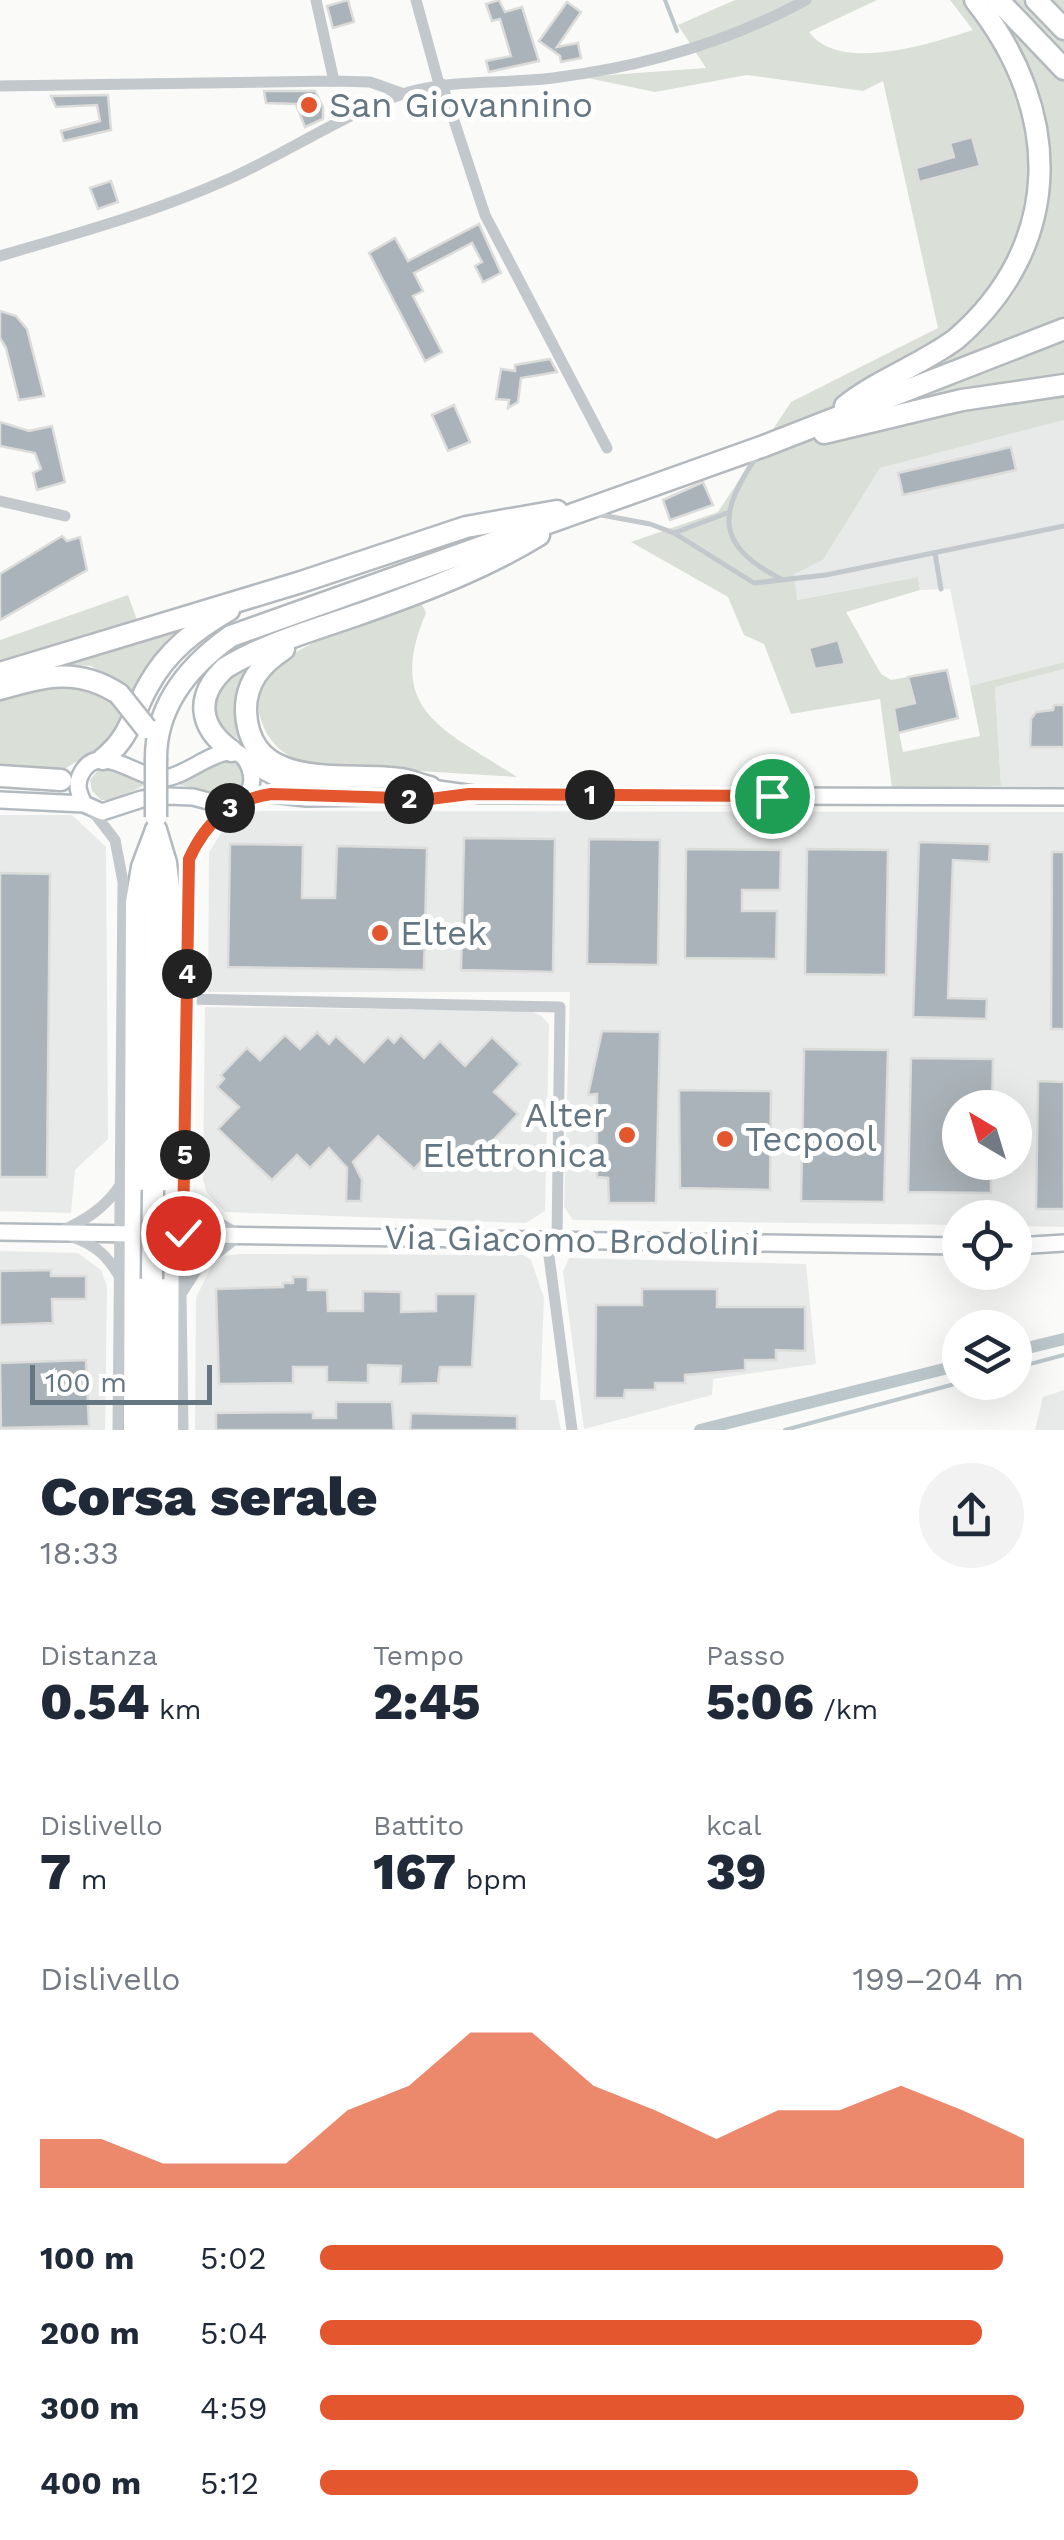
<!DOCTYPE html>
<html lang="it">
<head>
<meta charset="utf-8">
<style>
	:root { --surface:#fff; --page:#f2f2f3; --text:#1f2937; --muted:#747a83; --accent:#e4572e }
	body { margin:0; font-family:"Work Sans",sans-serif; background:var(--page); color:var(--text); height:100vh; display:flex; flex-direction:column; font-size:38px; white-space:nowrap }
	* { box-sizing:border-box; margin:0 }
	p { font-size:32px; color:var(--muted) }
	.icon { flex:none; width:55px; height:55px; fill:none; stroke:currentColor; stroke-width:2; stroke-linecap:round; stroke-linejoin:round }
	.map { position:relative; height:1430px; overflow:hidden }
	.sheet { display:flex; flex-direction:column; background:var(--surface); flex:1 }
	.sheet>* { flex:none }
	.needle { width:65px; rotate:322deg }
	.fabs { position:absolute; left:942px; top:1090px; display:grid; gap:20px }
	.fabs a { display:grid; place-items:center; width:90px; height:90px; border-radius:50%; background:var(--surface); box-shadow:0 10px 40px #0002; font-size:50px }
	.scale { position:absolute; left:30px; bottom:25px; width:182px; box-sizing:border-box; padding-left:10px; border:5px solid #657683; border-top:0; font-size:28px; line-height:35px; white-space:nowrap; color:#657683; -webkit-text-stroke:8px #fff; paint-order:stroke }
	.pin { position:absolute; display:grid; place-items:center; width:85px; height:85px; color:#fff; margin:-42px; border:5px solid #fff; border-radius:50%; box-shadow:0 2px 10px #0007 }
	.km { position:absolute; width:50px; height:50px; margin:-25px; border-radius:50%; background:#222; color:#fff; font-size:28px; line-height:50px; text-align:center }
	.round { display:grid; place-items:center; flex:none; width:105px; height:105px; border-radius:52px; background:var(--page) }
	.overview { display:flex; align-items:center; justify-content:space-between; height:170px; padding:0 40px }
	h1 { font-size:55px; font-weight:800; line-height:75px }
	.metrics { display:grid; grid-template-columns:repeat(3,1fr); gap:15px; height:170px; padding:10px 40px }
	.metrics div { display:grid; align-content:center }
	.metrics b { font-size:50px; font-weight:800 }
	.metrics small { font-size:28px; font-weight:400 }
	.metrics p { font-size:28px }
	.chart { height:280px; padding:20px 40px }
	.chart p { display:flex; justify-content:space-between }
	.chart svg { width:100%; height:180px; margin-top:10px; fill:var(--accent); opacity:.7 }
	ul { padding:0 40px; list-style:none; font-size:32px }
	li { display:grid; grid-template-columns:160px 120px 1fr; align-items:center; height:75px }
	li i { height:25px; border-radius:12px; background:var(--accent) }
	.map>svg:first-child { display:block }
</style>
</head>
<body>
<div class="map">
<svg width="1064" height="1430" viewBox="0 0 1064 1430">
	<rect width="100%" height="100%" fill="#fafaf8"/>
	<!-- built -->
	<g fill="#e8e9e9" fill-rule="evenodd">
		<polygon points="1064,420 1064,662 970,686 950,589 920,590 918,577 796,600 793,574 823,560 880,468"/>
		<polygon points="1064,669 1064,787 1001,786 995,687"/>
		<path d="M260,811L1064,812V1227L1015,1226V1218H960V1225L573,1220L564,1207L570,992H208L209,852L226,826L240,815ZM960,1108H1015V1162H960Z"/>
		<polygon points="0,815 72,815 106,847 108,1139 75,1170 71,1213 0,1211"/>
		<polygon points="205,1007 531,1011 542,1016 549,1025 545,1211 526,1223 225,1212 207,1193 203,1180"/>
		<polygon points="0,1251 78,1253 101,1270 107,1286 105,1430 0,1430"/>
		<polygon points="240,1254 523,1255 531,1260 544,1298 540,1400 555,1400 561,1430 195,1430 196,1298 212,1265 224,1256"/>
		<polygon points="569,1258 806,1264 816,1364 713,1379 712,1395 584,1429 563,1272"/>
		<polygon points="1064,1390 1064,1430 1035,1430 1043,1397"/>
	</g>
	<!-- green -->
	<g fill="#dadfd7">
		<path d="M735,0H877L809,32C840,74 932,43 973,30L950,0H1064V420L880,468L823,560L794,574L797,600L918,577L920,590L846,612L881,674L891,680L908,677L915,703L894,709L903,752L980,736L970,686L1064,662V669L995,687L1001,786L892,788L880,699L791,714L764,644L744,635L728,597L631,542L718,512L791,402L938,328L883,81L863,91L747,75L655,92L583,77L706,68L678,25Z"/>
		<polygon points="128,595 137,620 0,664 0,640"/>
		<path d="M422,604L426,613C384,711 444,730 517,777L305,764C285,756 270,744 262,723C234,650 372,623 422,604Z"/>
		<polygon points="186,627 135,693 91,666 59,664"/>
		<polygon points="247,666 250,670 248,745 222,729 211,701 219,686"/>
		<polygon points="79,680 128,712 121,734 66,768 0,768 0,694"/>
		<polygon points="226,758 237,760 246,774 244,785 232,795 179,785"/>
		<polygon points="101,767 114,767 148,783 116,800 101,800 92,791 90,780"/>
	</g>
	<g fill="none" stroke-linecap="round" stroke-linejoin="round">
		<!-- stream -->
		<g stroke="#bbc7cb" stroke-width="4">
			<polyline points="665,0 677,31"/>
			<polyline points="1015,1368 1064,1355"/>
			<polyline points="785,1430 962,1382"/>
		</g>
		<!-- canal -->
		<g stroke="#bbc7cb" stroke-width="12">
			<polyline points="1015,1351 1064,1339"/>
			<polyline points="700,1430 960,1365"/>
		</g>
	</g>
	<!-- building -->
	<g fill="#aab3b9" stroke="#dcdcda" stroke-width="2.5">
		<polygon points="348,0 354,22 333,28 327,6"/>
		<polygon points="499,0 505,12 522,7 539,61 489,72 486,61 511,56 500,19 492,21 486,4"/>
		<polygon points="567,2 581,12 557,47 578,43 581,58 561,62 560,56 539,41"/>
		<polygon points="264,91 315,91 323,107 323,119 305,127 296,104 266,103"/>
		<polygon points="108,95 111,130 64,141 61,131 100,121 97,105 56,107 51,96"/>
		<polygon points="972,137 980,166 919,182 916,168 954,157 950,143"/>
		<polygon points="111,181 118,202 98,209 90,188"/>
		<polygon points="479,224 501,273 483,282 475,266 482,262 472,243 414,273 423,291 413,296 442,352 425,361 369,253 395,238 408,261"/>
		<polygon points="0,311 16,316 27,329 44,396 19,400 6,348 0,338"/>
		<polygon points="550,359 557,372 521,378 518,402 508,408 509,400 496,399 501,369 515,371 515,365"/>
		<polygon points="454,405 470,442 448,451 432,415"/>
		<polygon points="0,422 29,431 52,426 65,482 37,490 33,473 41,469 35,453 0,446"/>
		<polygon points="1011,447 1016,470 903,495 898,473"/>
		<polygon points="703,482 713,505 670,520 663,500"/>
		<polygon points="62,536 67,541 80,537 87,570 0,620 0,574"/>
		<polygon points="838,640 845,664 815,669 809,648"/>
		<polygon points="947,670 958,718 898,733 894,708 915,703 908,677"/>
		<polygon points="1054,705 1064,705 1064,747 1030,747 1031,719 1036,712 1053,710"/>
		<polygon points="464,838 555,839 553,972 461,970"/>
		<polygon points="589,839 660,840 658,965 587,964"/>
		<polygon points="919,842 990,844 989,862 953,860 948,998 987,999 986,1019 913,1017"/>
		<polygon points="230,844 303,845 302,898 335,898 337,846 427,848 424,970 228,967"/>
		<polygon points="686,849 781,850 780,890 742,890 742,911 777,911 776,959 685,958"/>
		<polygon points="807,849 888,850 886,975 805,974"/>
		<polygon points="1052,852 1064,852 1064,1029 1051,1029"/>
		<polygon points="0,873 50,874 47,1177 0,1177"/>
		<polygon points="602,1031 660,1032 656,1203 609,1203 608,1178 597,1177 597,1094 588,1095"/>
		<polygon points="317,1032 329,1044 336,1036 364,1062 388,1037 394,1043 401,1035 424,1058 440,1041 465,1066 492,1037 520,1064 494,1092 518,1114 464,1171 436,1145 414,1169 378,1136 353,1162 362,1180 361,1201 346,1201 347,1168 329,1148 310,1168 297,1155 272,1180 218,1129 239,1107 217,1087 224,1079 221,1075 247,1048 260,1060 285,1035 300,1049"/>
		<polygon points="804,1049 888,1050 884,1202 801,1201"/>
		<polygon points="911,1058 993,1059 992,1108 960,1108 960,1162 991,1162 991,1193 908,1192"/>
		<polygon points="1038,1081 1064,1082 1064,1209 1036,1209"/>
		<polygon points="679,1090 771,1091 770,1190 680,1188"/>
		<polygon points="51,1270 51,1276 86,1276 86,1299 52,1299 53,1323 0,1325 0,1271"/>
		<polygon points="293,1277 308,1277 308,1290 327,1290 328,1311 363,1311 363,1291 401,1292 401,1312 436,1311 436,1294 476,1294 472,1367 440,1367 438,1383 400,1384 401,1366 368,1365 368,1383 327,1382 327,1367 293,1367 293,1383 219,1384 216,1289 283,1287 283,1283 293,1283"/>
		<polygon points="642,1289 717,1289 717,1307 805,1307 805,1351 776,1350 776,1360 745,1360 745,1370 685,1375 685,1383 655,1383 655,1390 625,1390 624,1398 595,1398 596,1305 642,1305"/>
		<polygon points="86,1360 89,1426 1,1428 0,1363"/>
		<polygon points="336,1402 392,1402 394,1430 216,1430 216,1413 313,1412 313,1418 336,1418"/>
		<polygon points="411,1413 517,1416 517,1430 410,1430"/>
	</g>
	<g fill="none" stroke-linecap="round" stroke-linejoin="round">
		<!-- secondary casing -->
		<g stroke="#b3babf" stroke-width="20">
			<g id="secondary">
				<polyline points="248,763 282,781 341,786"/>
				<polyline points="424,787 481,795 1064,797"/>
				<polyline points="246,798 271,794 306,798 451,796"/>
				<path d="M0,800L84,804L102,812L142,799L167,796L193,797L231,807L246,798C251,788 254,780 250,769C236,726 191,777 164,778C138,780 99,739 81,774C75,785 79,794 84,804"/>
				<polyline points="0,1232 960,1246"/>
				<polyline points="1015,1246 1064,1243"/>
			</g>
		</g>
		<!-- highway casing -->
		<g stroke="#b4b9bd" stroke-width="25">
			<g id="highway">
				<polyline points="998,0 1064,69"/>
				<polyline points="1036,0 1064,29"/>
				<path d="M845,406C879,379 921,365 956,339C1064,245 1064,112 975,0"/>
				<polyline points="824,433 962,400 1064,385"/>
				<path d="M284,649C261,664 245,683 246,712C250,794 348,771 400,779C410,780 420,785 430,787"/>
				<polyline points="0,673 301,582 466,527 557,511"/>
				<path d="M0,689C45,676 78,667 119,694"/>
				<path d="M232,751C198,727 195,696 225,668C265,644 310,631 354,616C417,594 482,570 539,535"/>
				<path d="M156,758C156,705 190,665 231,636L764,446L1064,329"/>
				<path d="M103,759C132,735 131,716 148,686C167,651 196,629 229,610"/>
				<polyline points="0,776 61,780"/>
				<polyline points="156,830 166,863 170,897 168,1430"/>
				<polyline points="153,1190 156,867"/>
				<polyline points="134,1430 136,903 142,867 156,830"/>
				<polyline points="151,1430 152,1279"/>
			</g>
		</g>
		<!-- lane -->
		<g stroke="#c3c8cc" stroke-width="5">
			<path d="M757,456C719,512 713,544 781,579"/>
			<polyline points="596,514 650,524 674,533 754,583 826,575 1064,526"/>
			<polyline points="674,533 727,513"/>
			<polyline points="935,553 941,589"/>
		</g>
		<!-- street -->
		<g stroke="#c3c8cc" stroke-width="11">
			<polyline points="316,0 334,81"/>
			<polyline points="416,0 439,84"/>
			<polyline points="442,84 485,215 607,448"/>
			<polyline points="0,86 334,81 370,82 404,94"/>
			<path d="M0,256C75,234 152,213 224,181C285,155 347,111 409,92C456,79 505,84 553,78C642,67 727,43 806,0"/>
			<polyline points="0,501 65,516"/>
			<polyline points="91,809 115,840 123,882 118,1430"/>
			<polyline points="187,999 560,1007 557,1241"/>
			<path d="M62,1231C87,1219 105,1208 121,1184"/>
			<path d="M73,1237C98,1246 108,1257 121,1279"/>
			<polyline points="547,1241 572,1430"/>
			<polyline points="183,1291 197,1269 240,1235 193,1208 185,1193"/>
			<polyline points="183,1430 181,1294 189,859 210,823 231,807"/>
		</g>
		<!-- secondary -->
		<use href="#secondary" stroke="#fff" stroke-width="15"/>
		<!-- highway -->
		<use href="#highway" stroke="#fff" stroke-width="20"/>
		<!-- highway-bridge casing -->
		<g stroke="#b4b9bd" stroke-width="25" stroke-linecap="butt">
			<g id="highway-bridge">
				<polyline points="119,694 146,728"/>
				<polyline points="156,758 156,817"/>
				<polyline points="152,1279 153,1190"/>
			</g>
		</g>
		<!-- highway-bridge -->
		<use href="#highway-bridge" stroke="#fff" stroke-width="20"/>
	</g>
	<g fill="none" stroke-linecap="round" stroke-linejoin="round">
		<!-- route casing -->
		<g stroke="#fff" stroke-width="20">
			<path id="route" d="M183,1233L189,859C206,822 230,800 271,794L430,799L469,794L772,796"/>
		</g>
		<!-- route -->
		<use href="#route" stroke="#e4572e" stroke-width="12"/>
	</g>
	<!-- markers -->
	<g fill="#e4572e" stroke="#fff" stroke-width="4">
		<circle cx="309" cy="105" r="10"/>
		<circle cx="380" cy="933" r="10"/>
		<circle cx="627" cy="1135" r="10"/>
		<circle cx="725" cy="1139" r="10"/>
	</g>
	<g text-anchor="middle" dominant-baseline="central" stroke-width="10" stroke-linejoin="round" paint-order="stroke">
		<!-- poi labels -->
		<g font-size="35" fill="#657683" stroke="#fff" text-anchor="start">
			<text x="329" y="105">San Giovannino</text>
			<text x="400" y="933">Eltek</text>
			<text x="607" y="1115" text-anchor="end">Alter<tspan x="607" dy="40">Elettronica</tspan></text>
			<text x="745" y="1139">Tecpool</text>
		</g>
		<!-- street labels -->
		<g font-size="35" fill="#657683" stroke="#fff">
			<text transform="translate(572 1240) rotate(1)">Via Giacomo Brodolini</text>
		</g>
	</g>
</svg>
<div class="fabs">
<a><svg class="needle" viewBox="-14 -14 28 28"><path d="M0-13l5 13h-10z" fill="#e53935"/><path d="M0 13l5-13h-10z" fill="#747a83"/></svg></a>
<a><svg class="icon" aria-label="locate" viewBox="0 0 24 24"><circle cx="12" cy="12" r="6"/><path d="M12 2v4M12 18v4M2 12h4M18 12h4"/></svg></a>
<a><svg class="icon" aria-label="layers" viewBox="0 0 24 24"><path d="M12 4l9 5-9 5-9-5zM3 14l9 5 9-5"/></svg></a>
</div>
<div class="scale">100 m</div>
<div class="pin" style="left:772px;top:796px;background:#1e9e55"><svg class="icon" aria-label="arrive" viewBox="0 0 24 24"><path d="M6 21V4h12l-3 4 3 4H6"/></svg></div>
<div class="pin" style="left:183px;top:1233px;background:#d93025"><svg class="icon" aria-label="check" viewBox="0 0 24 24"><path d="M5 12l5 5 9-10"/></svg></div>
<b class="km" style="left:590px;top:795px">1</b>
<b class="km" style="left:409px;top:799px">2</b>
<b class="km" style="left:230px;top:808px">3</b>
<b class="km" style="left:187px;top:974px">4</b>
<b class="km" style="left:185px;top:1155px">5</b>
</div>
<section class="sheet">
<div class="overview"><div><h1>Corsa serale</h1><p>18:33</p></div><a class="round"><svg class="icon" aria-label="share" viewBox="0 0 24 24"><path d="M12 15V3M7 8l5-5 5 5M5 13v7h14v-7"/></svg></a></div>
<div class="metrics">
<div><p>Distanza</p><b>0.54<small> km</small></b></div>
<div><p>Tempo</p><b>2:45</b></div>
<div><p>Passo</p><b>5:06<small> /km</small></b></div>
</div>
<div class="metrics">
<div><p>Dislivello</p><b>7<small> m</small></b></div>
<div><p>Battito</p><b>167<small> bpm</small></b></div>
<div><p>kcal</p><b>39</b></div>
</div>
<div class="chart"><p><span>Dislivello</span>199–204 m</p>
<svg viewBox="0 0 160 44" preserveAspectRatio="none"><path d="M0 44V32L10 32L20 38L30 38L40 38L50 25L60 19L70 6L80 6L90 19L100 25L110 32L120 25L130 25L140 19L150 25L160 32V44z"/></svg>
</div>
<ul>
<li><b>100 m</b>5:02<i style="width:97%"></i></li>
<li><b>200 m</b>5:04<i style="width:94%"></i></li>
<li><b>300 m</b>4:59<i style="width:100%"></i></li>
<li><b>400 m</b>5:12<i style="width:85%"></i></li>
</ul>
</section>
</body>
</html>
